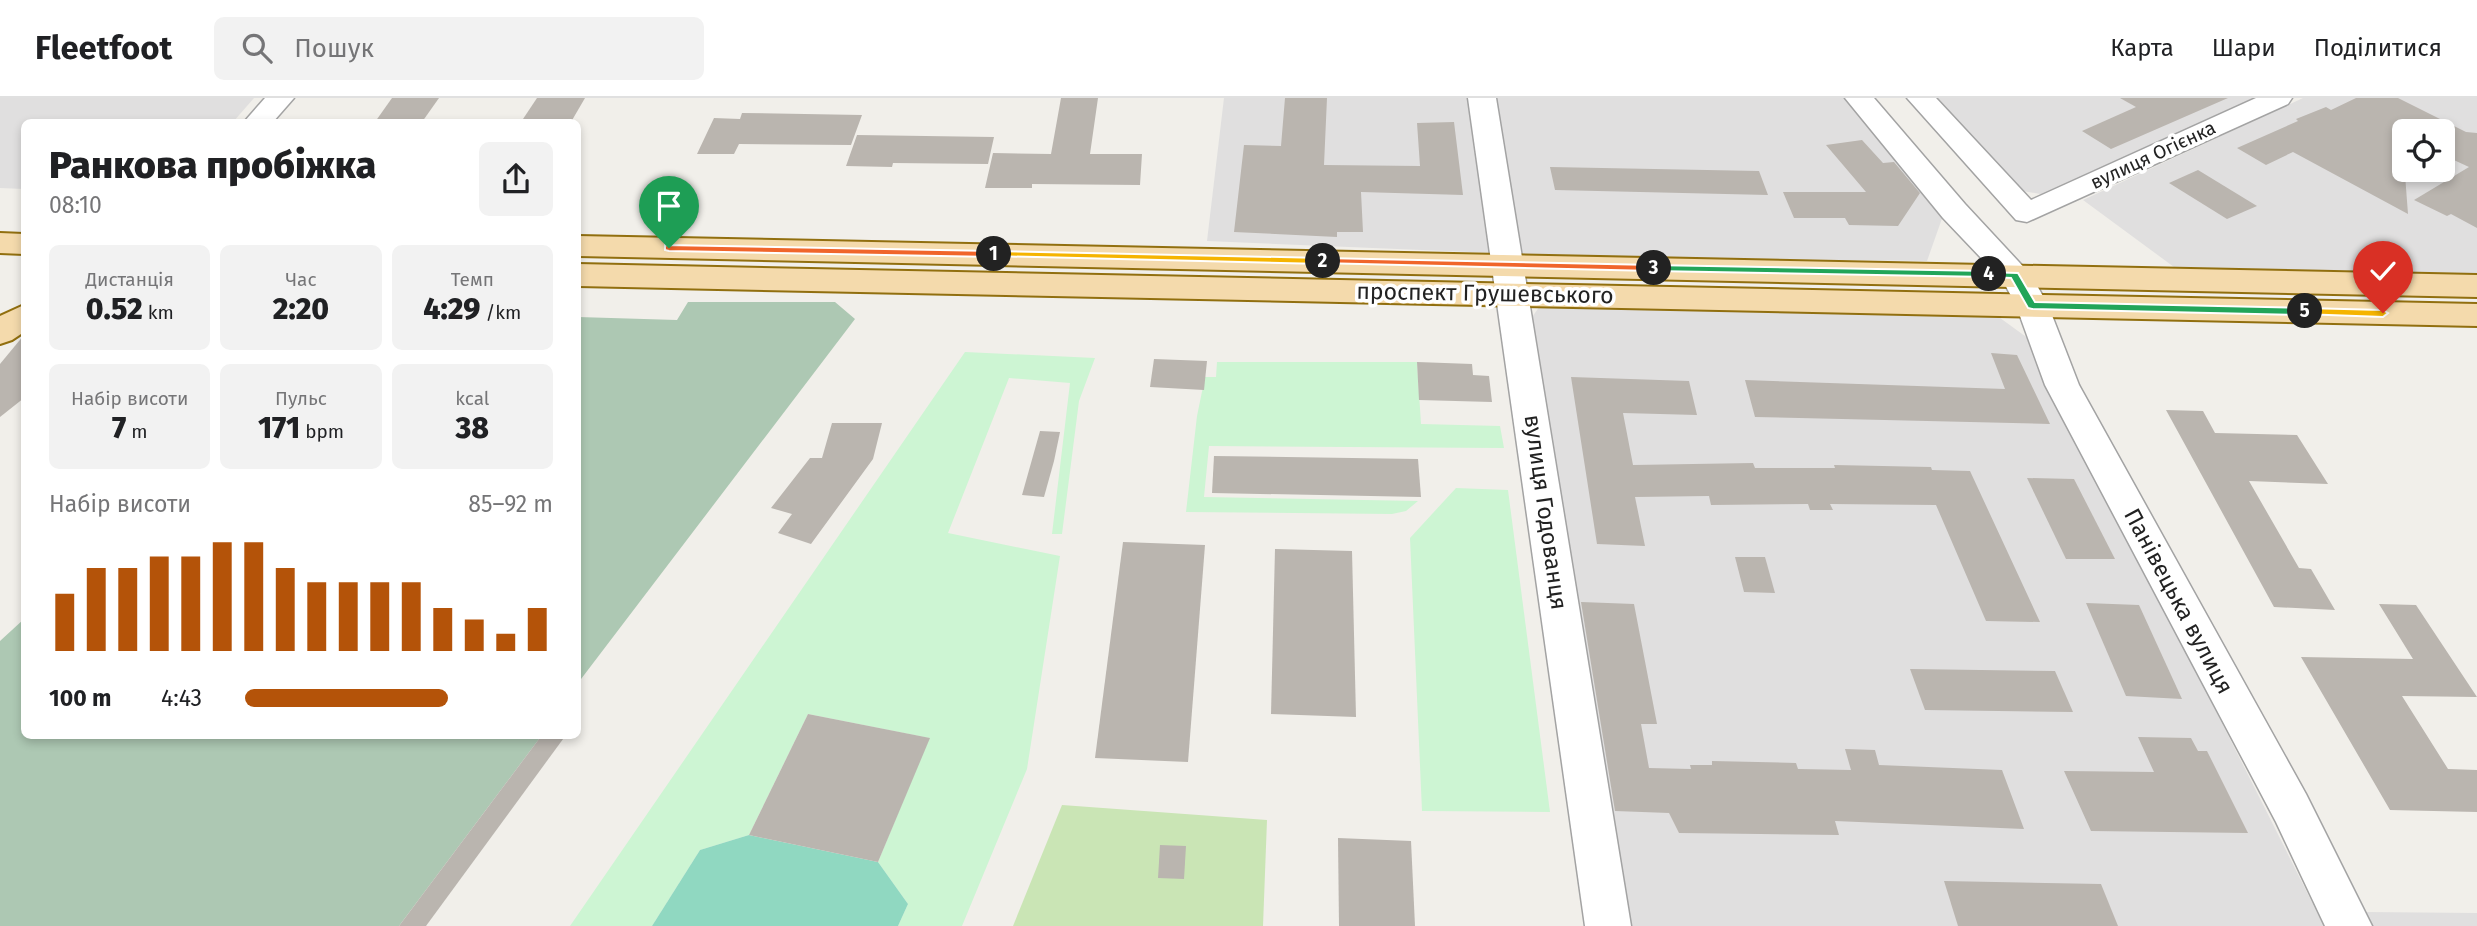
<!DOCTYPE html>
<html lang="uk">
<head>
<meta charset="utf-8">
<style>
	:root { --surface:#fff; --page:#f2f2f2; --text:#202124; --muted:#757577; --line:#e0e0e0; --accent:#b45309 }
	body { margin:0; font-family:"Fira Sans",sans-serif; background:var(--page); color:var(--text); height:100vh; display:flex; flex-direction:column; font-size:26px; white-space:nowrap }
	* { box-sizing:border-box; margin:0 }
	p { font-size:23px; color:var(--muted) }
	.icon { flex:none; width:38px; height:38px; fill:none; stroke:currentColor; stroke-width:2; stroke-linecap:round; stroke-linejoin:round }
	.map { position:relative; flex:1; overflow:hidden }
	.drawer { position:absolute; left:21px; top:21px; width:560px; height:620px; display:flex; flex-direction:column; background:var(--surface); border-radius:10px; box-shadow:0 4px 10px #0003 }
	.drawer>* { flex:none }
	.fabs { position:absolute; left:2392px; top:21px; display:grid; gap:14px }
	.fabs a { display:grid; place-items:center; width:63px; height:63px; border-radius:10px; background:var(--surface); box-shadow:0 4px 10px #0003; font-size:35px }
	.pin { position:absolute; display:grid; place-items:center; width:60px; height:60px; color:#fff; margin:-72px -30px; border-radius:50% 50% 50% 0; rotate:-45deg; box-shadow:0 0 7px #0007 }
	.pin .icon { rotate:45deg }
	.km { position:absolute; width:35px; height:35px; margin:-18px; border-radius:50%; background:#222; color:#fff; font-size:19px; line-height:35px; text-align:center }
	.round { display:grid; place-items:center; flex:none; width:74px; height:74px; border-radius:10px; background:var(--page) }
	.head { display:flex; align-items:center; justify-content:space-between; height:119px; padding:0 28px }
	h1 { font-size:38px; font-weight:800; line-height:52px }
	.stats { display:grid; grid-template-columns:repeat(3,1fr); gap:10px; height:119px; padding:7px 28px }
	.stats div { display:grid; align-content:center; border-radius:10px; background:var(--page); text-align:center }
	.stats b { font-size:30px; font-weight:800 }
	.stats small { font-size:19px; font-weight:400 }
	.stats p { font-size:19px }
	.chart { height:196px; padding:14px 28px }
	.chart p { display:flex; justify-content:space-between }
	.chart svg { width:100%; height:126px; margin-top:7px; stroke:var(--accent); stroke-width:6 }
	ul { padding:0 28px; list-style:none; font-size:23px }
	li { display:grid; grid-template-columns:112px 84px 1fr; align-items:center; height:52px }
	li i { height:18px; border-radius:9px; background:var(--accent) }
	header { display:flex; align-items:center; gap:42px; box-sizing:border-box; height:98px; padding:0 35px; background:var(--surface); border-bottom:2px solid var(--line) }
	header strong { font-size:33px }
	nav { display:flex; gap:38px; margin-inline-start:auto; font-size:24px }
	.search { width:490px; height:63px; background:var(--page); display:flex; align-items:center; gap:18px; box-sizing:border-box; padding:0 24px; border-radius:10px; color:var(--muted); font-size:26px }
	.map>svg:first-child { display:block }
</style>
</head>
<body>
<header>
<strong>Fleetfoot</strong>
<div class="search"><svg class="icon" aria-label="search" viewBox="0 0 24 24"><circle cx="10" cy="10" r="6"/><path d="M15 15l6 6"/></svg>Пошук</div>
<nav><a>Карта</a><a>Шари</a><a>Поділитися</a></nav>
</header>
<div class="map">
<svg width="2477" height="828" viewBox="0 0 2477 828">
	<rect width="100%" height="100%" fill="#f1efea"/>
	<!-- residential -->
	<g fill="#e0dfdf" fill-rule="evenodd">
		<polygon points="0,0 254,0 233,24 24,24 24,91 0,90"/>
		<polygon points="1224,0 1471,0 1494,155 1207,143"/>
		<polygon points="1495,0 1850,0 1945,112 1927,163 1518,158"/>
		<polygon points="1930,0 2271,0 2052,98 2017,92"/>
		<path d="M2303,0H2477V176L2174,169L2083,102ZM2404,33H2443V72H2404Z"/>
		<polygon points="1542,205 1996,217 2029,241 2324,828 1630,828 1530,222"/>
		<polygon points="2366,814 2477,815 2477,828 2373,828"/>
	</g>
	<!-- grass -->
	<polygon fill="#cae5b5" points="1062,707 1267,722 1263,828 1013,828"/>
	<!-- cemetery -->
	<g fill="#adc8b3">
		<polygon points="688,204 835,204 855,221 578,585 578,219 677,222"/>
		<polygon points="24,521 24,637 542,637 399,828 0,828 0,543"/>
	</g>
	<!-- park -->
	<g fill="#cdf5d3">
		<polygon points="965,254 1095,260 1079,303 1062,436 1052,436 1070,285 1009,280 948,435 1060,458 1027,671 962,828 898,828 908,806 878,764 929,640 808,616 749,737 700,752 652,828 570,828"/>
		<polygon points="1217,264 1417,264 1421,326 1500,328 1504,350 1209,348 1204,399 1418,403 1406,413 1392,416 1186,414 1197,318 1205,279 1216,279"/>
		<polygon points="1456,390 1508,392 1550,714 1422,713 1410,440"/>
	</g>
	<!-- pitch -->
	<polygon fill="#90d8c1" points="749,737 878,764 908,806 898,828 652,828 700,752"/>
	<!-- building -->
	<g fill="#bab5af">
		<polygon points="392,0 439,0 422,24 375,24"/>
		<polygon points="537,0 585,0 571,24 521,24"/>
		<polygon points="1061,0 1098,0 1090,56 1142,56 1140,87 1032,86 1032,90 985,90 993,55 1051,56"/>
		<polygon points="1285,0 1327,0 1324,67 1420,68 1417,25 1454,24 1463,97 1361,94 1363,134 1337,134 1337,139 1234,134 1244,47 1281,48"/>
		<polygon points="2120,0 2228,0 2111,51 2082,33 2136,9"/>
		<polygon points="2356,0 2398,0 2466,34 2477,35 2477,130 2451,116 2447,118 2414,102 2469,69 2443,57 2443,33 2404,33 2404,39 2402,37 2408,116 2293,54 2266,67 2237,50 2298,23 2296,21 2326,9 2331,12"/>
		<polygon points="742,15 862,17 851,47 739,46 734,56 697,56 714,20 740,21"/>
		<polygon points="857,37 994,39 988,66 893,65 892,69 846,68"/>
		<polygon points="1862,42 1883,65 1894,64 1920,95 1898,128 1849,127 1845,120 1794,120 1783,94 1866,94 1826,47"/>
		<polygon points="1550,69 1759,73 1768,97 1555,92"/>
		<polygon points="2198,72 2257,108 2227,121 2169,85"/>
		<polygon points="24,237 24,300 0,319 0,266"/>
		<polygon points="1991,255 2017,257 2050,326 1755,319 1745,282 2005,291"/>
		<polygon points="1154,261 1207,263 1204,292 1150,289"/>
		<polygon points="1417,264 1472,266 1473,277 1489,278 1492,304 1419,302"/>
		<polygon points="1571,279 1689,283 1697,317 1623,315 1633,367 1753,365 1755,370 1835,370 1834,367 1931,369 1932,372 1970,373 2040,524 1986,523 1936,407 1830,406 1833,412 1810,412 1808,406 1711,407 1709,398 1635,399 1645,448 1597,446"/>
		<polygon points="2166,312 2203,313 2215,335 2297,337 2328,386 2249,383 2299,470 2311,471 2335,512 2274,509"/>
		<polygon points="832,325 882,325 873,361 811,446 778,435 792,416 771,410 810,360 822,360"/>
		<polygon points="1040,333 1060,334 1054,363 1044,399 1022,397"/>
		<polygon points="1214,358 1418,361 1421,399 1212,395"/>
		<polygon points="2027,380 2074,381 2115,461 2066,461"/>
		<polygon points="1123,444 1205,447 1188,664 1095,660"/>
		<polygon points="1275,451 1352,453 1356,619 1271,616"/>
		<polygon points="1735,459 1765,459 1775,495 1744,494"/>
		<polygon points="1581,504 1634,506 1657,626 1641,626 1649,670 1691,671 1690,667 1712,667 1712,663 1796,665 1798,671 1851,672 1845,651 1875,652 1879,667 2002,672 2024,731 1835,723 1839,737 1679,735 1669,715 1615,713"/>
		<polygon points="2086,505 2139,507 2182,601 2126,598"/>
		<polygon points="2379,506 2416,507 2477,599 2402,598 2448,671 2477,672 2477,714 2390,712 2301,559 2413,561"/>
		<polygon points="1910,571 2055,573 2073,614 1925,612"/>
		<polygon points="808,616 930,640 878,764 749,737"/>
		<polygon points="542,637 566,637 426,828 399,828"/>
		<polygon points="2138,639 2191,640 2198,653 2207,653 2248,735 2091,733 2064,673 2154,674"/>
		<polygon points="1338,740 1411,743 1415,828 1339,828"/>
		<polygon points="1160,747 1186,748 1184,781 1158,780"/>
		<polygon points="1944,783 2101,786 2118,828 1958,828"/>
	</g>
	<g fill="none" stroke-linecap="round" stroke-linejoin="round">
		<!-- minor casing -->
		<g stroke="#a3a3a3" stroke-width="3">
			<g id="minor">
				<polygon points="265,0 294,0 273,24 244,24"/>
				<polygon points="1468,0 1496,0 1631,828 1585,828"/>
				<polygon points="1845,0 1874,0 1965,106 2031,177 2048,207 2079,287 2306,696 2372,828 2325,828 2276,724 2045,287 2016,207 2003,183 1943,120"/>
				<polygon points="1907,0 1936,0 2031,102 2256,0 2292,0 2288,6 2027,124 2016,122"/>
			</g>
		</g>
		<!-- major casing -->
		<g stroke="#916f0f" stroke-width="4">
			<g id="major">
				<polygon points="0,135 24,136 24,156 0,155"/>
				<polygon points="578,138 2477,177 2477,199 578,158"/>
				<polygon points="578,166 2477,206 2477,228 578,188"/>
				<polygon points="24,207 24,234 12,242 0,246 0,218"/>
			</g>
		</g>
		<!-- minor -->
		<use href="#minor" fill="#fff" fill-rule="evenodd"/>
		<!-- major -->
		<use href="#major" fill="#f4daac" fill-rule="evenodd"/>
	</g>
	<!-- split-1 -->
	<polygon fill="#f0652b" stroke="#fff" stroke-width="2" points="665,147 994,153 999,156 994,159 669,153 665,152"/>
	<!-- split-2 -->
	<polygon fill="#f5b400" stroke="#fff" stroke-width="2" points="994,153 1323,160 1327,163 1323,166 991,158 991,154"/>
	<!-- split-3 -->
	<polygon fill="#f0652b" stroke="#fff" stroke-width="2" points="1323,160 1654,167 1659,170 1654,173 1319,165 1318,163"/>
	<!-- split-4 -->
	<polygon fill="#22a559" stroke="#fff" stroke-width="2" points="1651,167 1989,173 1994,176 1989,179 1654,173 1650,170"/>
	<!-- split-5 -->
	<polygon fill="#22a559" stroke="#fff" stroke-width="2" points="1986,174 2018,175 2035,204 2305,210 2310,213 2305,217 2032,211 2028,210 2011,180 1989,179 1984,176"/>
	<!-- split-6 -->
	<polygon fill="#f5b400" stroke="#fff" stroke-width="2" points="2305,210 2383,212 2388,215 2383,219 2301,216 2300,213"/>
	<g text-anchor="middle" dominant-baseline="central" stroke-width="7" stroke-linejoin="round" paint-order="stroke">
		<!-- far-street labels -->
		<g font-size="19" fill="#222" stroke="#fff">
			<text transform="translate(2153 57) rotate(-25)">вулиця Огієнка</text>
		</g>
		<!-- street labels -->
		<g font-size="23" fill="#222" stroke="#fff">
			<text transform="translate(1485 195) rotate(1)">проспект Грушевського</text>
			<text transform="translate(1546 414) rotate(82)">вулиця Годованця</text>
			<text transform="translate(2179 503) rotate(62)">Панівецька вулиця</text>
		</g>
	</g>
</svg>
<div class="fabs">
<a><svg class="icon" aria-label="locate" viewBox="0 0 24 24"><circle cx="12" cy="12" r="6"/><path d="M12 2v4M12 18v4M2 12h4M18 12h4"/></svg></a>
</div>
<div class="pin" style="left:669px;top:150px;background:#1e9e55"><svg class="icon" aria-label="arrive" viewBox="0 0 24 24"><path d="M6 21V4h12l-3 4 3 4H6"/></svg></div>
<div class="pin" style="left:2383px;top:215px;background:#d93025"><svg class="icon" aria-label="check" viewBox="0 0 24 24"><path d="M5 12l5 5 9-10"/></svg></div>
<b class="km" style="left:994px;top:156px">1</b>
<b class="km" style="left:1323px;top:163px">2</b>
<b class="km" style="left:1654px;top:170px">3</b>
<b class="km" style="left:1989px;top:176px">4</b>
<b class="km" style="left:2305px;top:213px">5</b>
<section class="drawer">
<div class="head"><div><h1>Ранкова пробіжка</h1><p>08:10</p></div><a class="round"><svg class="icon" aria-label="share" viewBox="0 0 24 24"><path d="M12 15V3M7 8l5-5 5 5M5 13v7h14v-7"/></svg></a></div>
<div class="stats">
<div><p>Дистанція</p><b>0.52<small> km</small></b></div>
<div><p>Час</p><b>2:20</b></div>
<div><p>Темп</p><b>4:29<small> /km</small></b></div>
</div>
<div class="stats">
<div><p>Набір висоти</p><b>7<small> m</small></b></div>
<div><p>Пульс</p><b>171<small> bpm</small></b></div>
<div><p>kcal</p><b>38</b></div>
</div>
<div class="chart"><p><span>Набір висоти</span>85–92 m</p>
<svg viewBox="0 0 160 44" preserveAspectRatio="none"><path d="M5 44V24M15 44V15M25 44V15M35 44V11M45 44V11M55 44V6M65 44V6M75 44V15M85 44V20M95 44V20M105 44V20M115 44V20M125 44V29M135 44V33M145 44V38M155 44V29"/></svg>
</div>
<ul>
<li><b>100 m</b>4:43<i style="width:66%"></i></li>
</ul>
</section>
</div>
</body>
</html>
